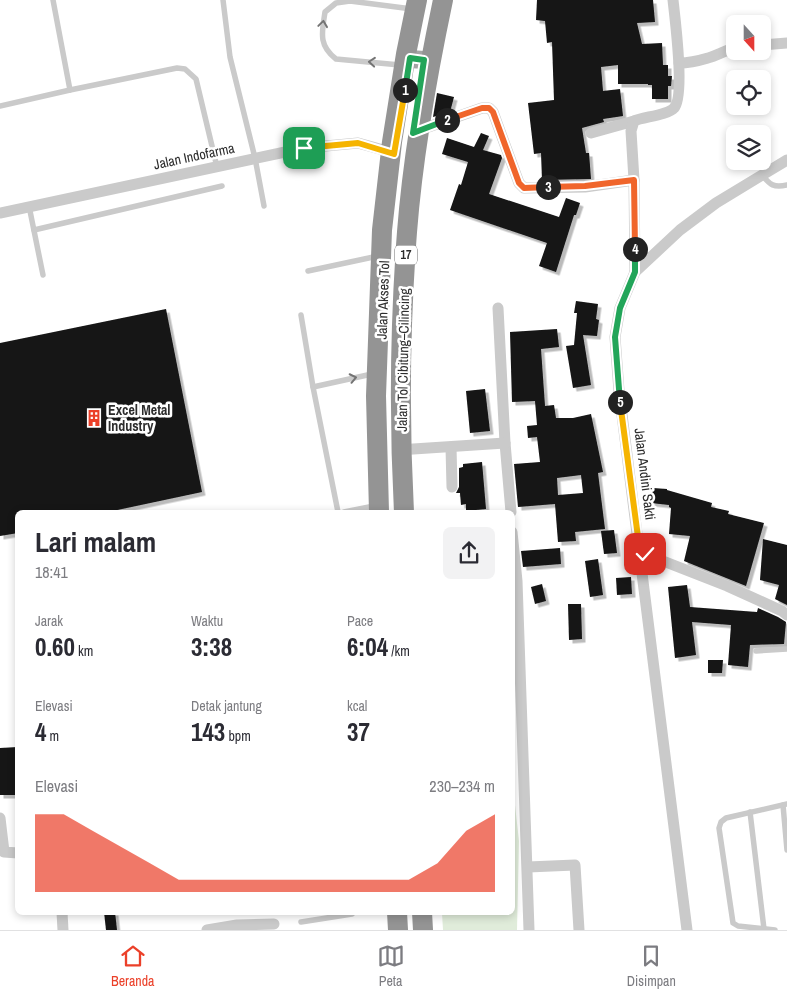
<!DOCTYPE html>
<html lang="id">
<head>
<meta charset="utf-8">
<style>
	:root { --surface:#fff; --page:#f2f2f3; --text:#2b2b33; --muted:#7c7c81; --line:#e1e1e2; --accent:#eb4029 }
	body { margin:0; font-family:"Archivo Narrow",sans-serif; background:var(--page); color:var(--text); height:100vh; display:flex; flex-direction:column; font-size:19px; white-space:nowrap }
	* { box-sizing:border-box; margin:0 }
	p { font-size:16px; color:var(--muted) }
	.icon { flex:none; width:28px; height:28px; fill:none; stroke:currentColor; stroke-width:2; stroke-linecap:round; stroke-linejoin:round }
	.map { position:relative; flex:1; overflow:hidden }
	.details { position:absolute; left:15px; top:510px; width:500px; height:405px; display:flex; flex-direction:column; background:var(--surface); border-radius:8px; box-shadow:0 2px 8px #0003 }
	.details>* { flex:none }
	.needle { width:32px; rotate:159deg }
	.buttons { position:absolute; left:726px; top:15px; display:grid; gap:10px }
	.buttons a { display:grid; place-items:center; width:45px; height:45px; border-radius:8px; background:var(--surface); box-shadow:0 2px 8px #0003; font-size:25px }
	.pin { position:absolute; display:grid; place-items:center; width:42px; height:42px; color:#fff; margin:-21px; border-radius:10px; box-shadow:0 2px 8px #0006 }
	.km { position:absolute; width:25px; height:25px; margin:-12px; border-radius:50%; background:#222; color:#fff; font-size:14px; line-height:25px; text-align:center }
	.round { display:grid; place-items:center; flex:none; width:52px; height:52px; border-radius:8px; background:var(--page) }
	.overview { display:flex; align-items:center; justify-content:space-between; height:85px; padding:0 20px }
	h1 { font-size:28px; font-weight:700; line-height:38px }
	.figures { display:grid; grid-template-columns:repeat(3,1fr); gap:8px; height:85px; padding:5px 20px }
	.figures div { display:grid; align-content:center }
	.figures b { font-size:25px; font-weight:700 }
	.figures small { font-size:14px; font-weight:400 }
	.figures p { font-size:14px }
	.chart { height:140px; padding:10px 20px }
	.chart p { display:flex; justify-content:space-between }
	.chart svg { width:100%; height:90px; margin-top:5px; fill:var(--accent); opacity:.7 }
	.tab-bar { display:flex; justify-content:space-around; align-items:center; height:70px; border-top:1px solid var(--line); background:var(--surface); font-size:14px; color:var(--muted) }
	.tab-bar a { display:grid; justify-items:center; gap:2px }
	.tab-bar .on { color:var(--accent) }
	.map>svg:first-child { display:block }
</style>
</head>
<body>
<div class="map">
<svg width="787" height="930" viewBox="0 0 787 930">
	<defs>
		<filter id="shadow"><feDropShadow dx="3.5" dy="3.5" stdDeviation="0" flood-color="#0004"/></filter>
	</defs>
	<rect width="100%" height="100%" fill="#fff"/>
	<!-- green -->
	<polygon fill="#e0ecda" points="513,787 519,841 517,930 443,930 442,913 512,912"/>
	<!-- building -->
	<g fill="#141414" fill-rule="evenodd" filter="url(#shadow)">
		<polygon points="537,0 653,0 655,22 637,23 642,44 662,43 663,65 668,65 668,76 672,76 671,86 668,86 668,99 652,99 652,85 648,85 648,84 618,84 618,65 601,67 603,91 620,89 623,116 603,119 604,122 582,128 586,153 589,153 591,179 542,180 541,153 534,154 528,103 554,100 552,42 547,43 545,21 536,20"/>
		<polygon points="437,93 454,97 450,112 433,117"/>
		<polygon points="481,133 489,136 483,150 501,155 502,158 489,194 559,217 566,198 580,203 576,215 574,215 556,272 539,266 547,243 450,210 459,184 461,185 468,162 442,154 447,138 474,147"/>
		<polygon points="576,301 598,304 596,319 599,320 597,336 583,335 591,385 573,388 566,346 574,345 577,313 574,313"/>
		<polygon points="166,309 202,492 108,512 18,512 18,533 0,536 0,343"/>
		<path d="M557,329L559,347L541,349L545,406L554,405L556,418H573L591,414L603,472L598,473L605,529L575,532L576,541L558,542L555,504L518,507L514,464L540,462L537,437L528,438L527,426L537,425L535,401L512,402L510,332ZM581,475L583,493L558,495L557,478Z"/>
		<polygon points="485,389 490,431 470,433 466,391"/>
		<polygon points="482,462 486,509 466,511 466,504 461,505 460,493 456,493 459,487 459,468 463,467 463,464"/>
		<polygon points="653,488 667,489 667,490 712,503 711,507 729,511 728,514 764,523 746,586 684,561 690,536 669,534 671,508 669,507 669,505 651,503"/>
		<polygon points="614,530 617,553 604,554 601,531"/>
		<polygon points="763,539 787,545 787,605 775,599 779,585 760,580"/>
		<polygon points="560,548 561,564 523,567 521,551"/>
		<polygon points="598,559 603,595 590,597 585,561"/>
		<polygon points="631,577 632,594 617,595 616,578"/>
		<polygon points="542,584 546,601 535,604 531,587"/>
		<polygon points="687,585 690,607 757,612 758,608 778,617 786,622 784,644 750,645 748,667 728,665 731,625 692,622 696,655 675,658 668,587"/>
		<polygon points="568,604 581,604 582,639 569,640"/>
		<polygon points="708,660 723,660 722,673 708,673"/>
		<polygon points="18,747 18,795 0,795 0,748"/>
		<polygon points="104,912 115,912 117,930 106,930"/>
	</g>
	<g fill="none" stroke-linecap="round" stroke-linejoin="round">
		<!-- service -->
		<g stroke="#cacaca" stroke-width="5.5">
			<polyline points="53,0 70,90 177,68 185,69 196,79 217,167"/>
			<polyline points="223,0 230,57 255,158 264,206"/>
			<path d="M400,65L336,59C318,45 322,32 325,12L336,3L350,1L412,9"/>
			<polyline points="0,106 70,90"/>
			<path d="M762,175C770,185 774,188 787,185"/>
			<polyline points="29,206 43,275"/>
			<polyline points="34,230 222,186"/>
			<polyline points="308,271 378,256"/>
			<polyline points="301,315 313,387 338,512"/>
			<polyline points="313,387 372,374"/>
			<polyline points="344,512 374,506"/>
			<polyline points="756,651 787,649"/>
			<polyline points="783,805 787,850"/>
			<polyline points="750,812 764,929"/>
			<polyline points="301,922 352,914 354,912"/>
			<polyline points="775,930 738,926 733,923 719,828 721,822 726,818 787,804"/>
		</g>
		<!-- minor -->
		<g stroke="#cacaca" stroke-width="11">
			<polyline points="762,45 787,43"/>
			<path d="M679,63C689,63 698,61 708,58C717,56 725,50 735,48"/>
			<polyline points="417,131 482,108 489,108 493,112 519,183 524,188 585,187 634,180"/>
			<polyline points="591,133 634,121"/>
			<polyline points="0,213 304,148 358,143 394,153"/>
			<path d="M635,272L634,180L631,131L634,121C643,117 668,115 674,108C685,97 675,18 673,0"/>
			<polyline points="498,308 505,443 511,512"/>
			<polyline points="451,447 452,487"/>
			<polyline points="398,450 505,443"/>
			<polyline points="512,532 517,581 529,930"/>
			<polyline points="640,552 727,586 782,611 787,615"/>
			<polyline points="0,818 4,852 18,853"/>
			<polyline points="528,867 575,865 579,930"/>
			<polyline points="62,912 63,930"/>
			<polyline points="207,930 237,925 274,924"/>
			<polyline points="687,930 619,391 615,337 620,308 635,272 680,230 716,203 787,160"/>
		</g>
		<!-- primary -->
		<polyline stroke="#a5a5a5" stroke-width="18" points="410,59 424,60"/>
		<!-- motorway -->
		<g stroke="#949494" stroke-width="20">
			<polyline points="379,512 376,396 382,230 392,142 406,54 417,0"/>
			<path d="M404,512C399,419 400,325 407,232C413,154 427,76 443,0"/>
			<polyline points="397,912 398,930"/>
			<polyline points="422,912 423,930"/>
		</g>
	</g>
	<!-- one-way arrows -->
	<defs><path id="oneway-chevron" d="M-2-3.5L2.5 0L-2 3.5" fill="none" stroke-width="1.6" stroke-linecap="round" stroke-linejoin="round" transform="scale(1.25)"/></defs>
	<g stroke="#747474">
		<use href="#oneway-chevron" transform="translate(323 24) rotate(-82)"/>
		<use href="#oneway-chevron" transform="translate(372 62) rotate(-175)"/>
		<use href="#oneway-chevron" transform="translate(353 378) rotate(-12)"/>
	</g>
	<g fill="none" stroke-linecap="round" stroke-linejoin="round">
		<!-- split-1 casing -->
		<g stroke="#fff" stroke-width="10">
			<polyline id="split-1" points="304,148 358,143 394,154 405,90"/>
		</g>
		<!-- split-2 casing -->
		<g stroke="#fff" stroke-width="10">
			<polyline id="split-2" points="405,90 410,58 424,60 413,133 447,120"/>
		</g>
		<!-- split-3 casing -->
		<g stroke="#fff" stroke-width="10">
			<polyline id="split-3" points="447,120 482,108 489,108 493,112 519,183 524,188 548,187"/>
		</g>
		<!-- split-4 casing -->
		<g stroke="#fff" stroke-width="10">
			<polyline id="split-4" points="548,187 585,186 634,180 635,249"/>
		</g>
		<!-- split-5 casing -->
		<g stroke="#fff" stroke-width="10">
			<polyline id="split-5" points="620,402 615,337 620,308 635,272 635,249"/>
		</g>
		<!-- split-6 casing -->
		<g stroke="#fff" stroke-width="10">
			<polyline id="split-6" points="620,402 640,552 645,554"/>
		</g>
		<!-- split-1 -->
		<use href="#split-1" stroke="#f5b400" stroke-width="6"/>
		<!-- split-2 -->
		<use href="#split-2" stroke="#22a559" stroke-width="6"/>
		<!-- split-3 -->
		<use href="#split-3" stroke="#f0652b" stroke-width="6"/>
		<!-- split-4 -->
		<use href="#split-4" stroke="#f0652b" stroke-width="6"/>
		<!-- split-5 -->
		<use href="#split-5" stroke="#22a559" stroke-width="6"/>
		<!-- split-6 -->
		<use href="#split-6" stroke="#f5b400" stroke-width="6"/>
	</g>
	<!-- icons -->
	<defs>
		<g id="building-bare" transform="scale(1.35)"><path d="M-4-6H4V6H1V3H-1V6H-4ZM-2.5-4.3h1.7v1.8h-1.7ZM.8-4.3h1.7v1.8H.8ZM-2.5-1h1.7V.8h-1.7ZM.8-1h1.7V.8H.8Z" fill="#eb4029" stroke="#fff" stroke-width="2.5" paint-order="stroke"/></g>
	</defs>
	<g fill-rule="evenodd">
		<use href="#building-bare" x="94" y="418"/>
	</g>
	<g text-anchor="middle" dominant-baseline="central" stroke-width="5" stroke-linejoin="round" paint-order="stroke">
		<!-- shield labels -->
		<rect fill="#fff" stroke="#6c6c6c" stroke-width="1" x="395" y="245.5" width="22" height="19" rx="4"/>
		<g font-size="12" font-weight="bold" fill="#2d2d2d">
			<text x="406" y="255">17</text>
		</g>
		<!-- street labels -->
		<g font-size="14" fill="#2d2d2d" stroke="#fff">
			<text transform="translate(194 156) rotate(-12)">Jalan Indofarma</text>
			<text transform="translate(383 300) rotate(-88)">Jalan Akses Tol</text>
			<text transform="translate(403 360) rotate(-89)">Jalan Tol Cibitung–Cilincing</text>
			<text transform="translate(645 474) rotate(83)">Jalan Andini Sakti</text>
		</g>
		<!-- poi labels -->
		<g font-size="14" font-weight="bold" fill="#2d2d2d" stroke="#fff" text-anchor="start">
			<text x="108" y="410">Excel Metal<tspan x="108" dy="16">Industry</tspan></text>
		</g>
	</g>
</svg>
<div class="buttons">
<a><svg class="needle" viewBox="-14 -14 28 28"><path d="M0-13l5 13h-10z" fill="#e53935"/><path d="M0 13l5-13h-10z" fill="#7c7c81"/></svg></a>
<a><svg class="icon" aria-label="locate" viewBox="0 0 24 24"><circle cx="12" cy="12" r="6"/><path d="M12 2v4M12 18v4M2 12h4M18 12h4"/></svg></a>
<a><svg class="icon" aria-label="layers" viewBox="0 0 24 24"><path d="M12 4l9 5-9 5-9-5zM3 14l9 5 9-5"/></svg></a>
</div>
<div class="pin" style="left:304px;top:148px;background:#1e9e55"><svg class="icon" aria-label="arrive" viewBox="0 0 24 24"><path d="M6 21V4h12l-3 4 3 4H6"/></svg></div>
<div class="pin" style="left:645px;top:554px;background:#d93025"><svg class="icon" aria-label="check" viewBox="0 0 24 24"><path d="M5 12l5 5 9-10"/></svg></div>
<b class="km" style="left:405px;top:90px">1</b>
<b class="km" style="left:447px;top:120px">2</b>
<b class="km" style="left:548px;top:187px">3</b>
<b class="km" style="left:635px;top:249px">4</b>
<b class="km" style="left:620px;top:402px">5</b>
<section class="details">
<div class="overview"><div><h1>Lari malam</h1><p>18:41</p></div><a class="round"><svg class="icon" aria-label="share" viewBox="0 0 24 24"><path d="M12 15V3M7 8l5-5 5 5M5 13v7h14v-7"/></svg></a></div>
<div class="figures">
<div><p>Jarak</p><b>0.60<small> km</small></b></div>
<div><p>Waktu</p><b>3:38</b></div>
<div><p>Pace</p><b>6:04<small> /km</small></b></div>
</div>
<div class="figures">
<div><p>Elevasi</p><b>4<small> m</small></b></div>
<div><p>Detak jantung</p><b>143<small> bpm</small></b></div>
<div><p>kcal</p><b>37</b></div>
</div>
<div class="chart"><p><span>Elevasi</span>230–234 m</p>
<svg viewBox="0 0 160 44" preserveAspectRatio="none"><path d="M0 44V6L10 6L20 14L30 22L40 30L50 38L60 38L70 38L80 38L90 38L100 38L110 38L120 38L130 38L140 30L150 14L160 6V44z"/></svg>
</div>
</section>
</div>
<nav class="tab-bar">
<a class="on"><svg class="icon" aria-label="home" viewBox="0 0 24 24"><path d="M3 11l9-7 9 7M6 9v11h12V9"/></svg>Beranda</a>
<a><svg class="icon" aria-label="map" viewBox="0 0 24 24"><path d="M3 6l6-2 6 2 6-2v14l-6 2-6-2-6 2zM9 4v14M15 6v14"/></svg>Peta</a>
<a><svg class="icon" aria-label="saved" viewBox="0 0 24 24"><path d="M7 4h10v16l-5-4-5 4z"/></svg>Disimpan</a>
</nav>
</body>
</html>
